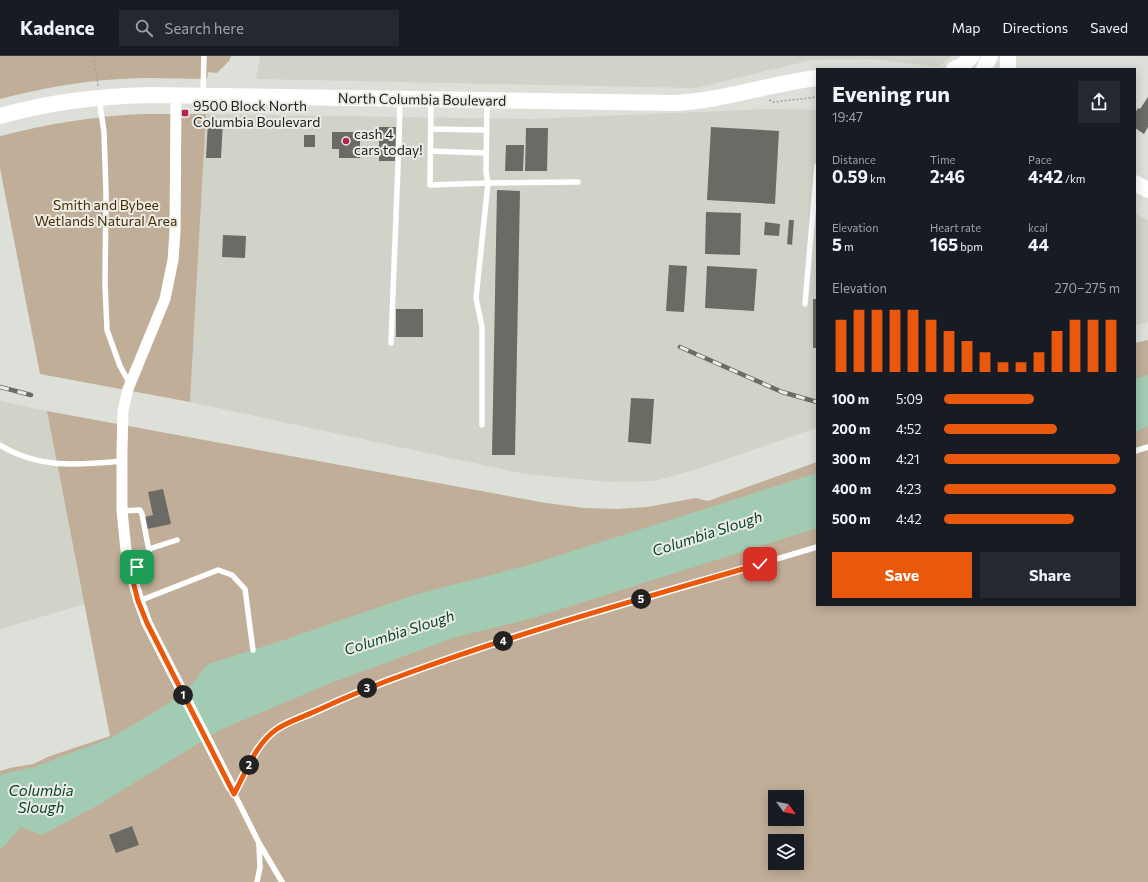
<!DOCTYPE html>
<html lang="en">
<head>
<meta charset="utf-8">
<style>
	:root { --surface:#171b24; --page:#242831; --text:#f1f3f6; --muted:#9ea1a6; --line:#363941; --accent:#ea580c }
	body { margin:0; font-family:Commissioner,sans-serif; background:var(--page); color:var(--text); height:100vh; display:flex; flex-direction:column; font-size:15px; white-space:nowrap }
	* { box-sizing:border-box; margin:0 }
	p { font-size:13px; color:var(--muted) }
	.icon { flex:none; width:22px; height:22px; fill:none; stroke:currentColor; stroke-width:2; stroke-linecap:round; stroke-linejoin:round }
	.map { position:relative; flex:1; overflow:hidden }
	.drawer { position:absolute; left:816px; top:12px; width:320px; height:538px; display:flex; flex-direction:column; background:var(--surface); border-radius:0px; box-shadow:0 2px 10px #0003 }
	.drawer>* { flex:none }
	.needle { width:26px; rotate:123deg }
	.fabs { position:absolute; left:768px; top:734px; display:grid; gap:8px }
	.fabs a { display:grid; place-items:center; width:36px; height:36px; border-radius:0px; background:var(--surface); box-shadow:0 2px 10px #0003; font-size:20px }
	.pin { position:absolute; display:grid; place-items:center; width:34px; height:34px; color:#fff; margin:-17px; border-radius:8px; box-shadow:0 2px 6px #0006 }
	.km { position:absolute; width:20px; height:20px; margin:-10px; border-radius:50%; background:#222; color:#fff; font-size:11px; line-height:20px; text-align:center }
	.round { display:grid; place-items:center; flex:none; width:42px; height:42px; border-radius:0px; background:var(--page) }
	.head { display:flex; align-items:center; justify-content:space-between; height:68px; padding:0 16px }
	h1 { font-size:22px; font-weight:700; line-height:30px }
	.figures { display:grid; grid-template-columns:repeat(3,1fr); gap:6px; height:68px; padding:4px 16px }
	.figures div { display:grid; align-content:center }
	.figures b { font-size:17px; font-weight:700 }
	.figures small { font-size:11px; font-weight:400 }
	.figures p { font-size:11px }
	.chart { height:112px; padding:8px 16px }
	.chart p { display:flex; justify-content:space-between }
	.chart svg { width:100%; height:72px; margin-top:4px; stroke:var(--accent); stroke-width:6 }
	.action { display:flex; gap:8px; margin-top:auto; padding:8px 16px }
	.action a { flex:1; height:46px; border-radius:0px; background:var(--accent); color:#fff; font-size:16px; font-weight:700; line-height:46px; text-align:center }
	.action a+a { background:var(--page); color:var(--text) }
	ul { padding:0 16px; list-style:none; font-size:13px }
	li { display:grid; grid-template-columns:64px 48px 1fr; align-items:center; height:30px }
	li i { height:10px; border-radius:5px; background:var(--accent) }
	header { display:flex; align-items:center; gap:24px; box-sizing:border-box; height:56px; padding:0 20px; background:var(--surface); border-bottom:1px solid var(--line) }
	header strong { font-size:19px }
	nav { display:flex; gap:22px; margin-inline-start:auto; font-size:14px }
	.search { width:280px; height:36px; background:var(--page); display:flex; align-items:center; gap:10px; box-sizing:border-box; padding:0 14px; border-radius:0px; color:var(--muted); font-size:15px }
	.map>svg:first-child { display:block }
</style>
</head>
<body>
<header>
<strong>Kadence</strong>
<div class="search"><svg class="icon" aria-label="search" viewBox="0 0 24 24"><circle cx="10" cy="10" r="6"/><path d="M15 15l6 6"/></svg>Search here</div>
<nav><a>Map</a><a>Directions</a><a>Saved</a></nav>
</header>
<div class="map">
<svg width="1148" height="826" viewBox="0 0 1148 826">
	<rect width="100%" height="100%" fill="#dddfd9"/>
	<!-- built -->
	<g fill="#d1d3c8">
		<polygon points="260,0 952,0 938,11 872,3 811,4 696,32 256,23"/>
		<polygon points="767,53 817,54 817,372 694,414 655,425 609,426 525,418 190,346 206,58 531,63"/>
		<polygon points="1135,157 1148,165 1148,266 1135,270"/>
		<polygon points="0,345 47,355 85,548 0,573"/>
	</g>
	<!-- green -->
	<g fill="#c0ae98" fill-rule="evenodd">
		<path d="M0,0H231L229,5L217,17L208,16L207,23C179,23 150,21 121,23C81,25 39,33 0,43Z"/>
		<path d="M143,58H206L190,346L40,318L0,112V80C48,68 94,60 143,58Z"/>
		<path d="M1148,284V826H0V715L10,712L33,708L50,700L110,680L47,355L546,447L584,452L616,453L647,451L696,442L708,445L817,406V549H1135V287ZM775,741H797V763H775ZM775,785H797V807H775Z"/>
	</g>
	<!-- water -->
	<g fill="#a1ccb3">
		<polygon points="1148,319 1148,370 1135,376 1135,323"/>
		<polygon points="817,417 817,472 533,562 456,581 331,627 220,674 100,748 42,779 21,771 0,794 0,719 34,711 111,682 174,644 194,626 208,608 281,585 414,539 529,509"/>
	</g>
	<!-- building -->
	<g fill="#6b6a65">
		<polygon points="1148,41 1148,71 1144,78 1135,72 1135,57 1138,52 1140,53"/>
		<polygon points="208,65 223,66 221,102 206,102"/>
		<polygon points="379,71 396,71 395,105 379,105"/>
		<polygon points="711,71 779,75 775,148 707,144"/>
		<polygon points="526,72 548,72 547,115 525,115"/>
		<polygon points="332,76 360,76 360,102 339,102 339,93 332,93"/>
		<rect x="304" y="79" width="11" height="12"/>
		<polygon points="506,89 524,89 523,115 505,115"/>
		<polygon points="497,134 520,135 515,399 492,399"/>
		<polygon points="706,156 741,157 740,199 705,198"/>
		<polygon points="789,164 794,164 792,189 787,188"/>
		<polygon points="765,166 780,168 779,180 764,179"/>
		<polygon points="223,179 246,180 245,202 222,201"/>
		<polygon points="669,209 687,210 684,256 666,255"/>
		<polygon points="707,210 757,213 754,255 705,252"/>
		<rect x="813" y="243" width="4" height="49"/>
		<rect x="396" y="253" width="27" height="28"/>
		<polygon points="631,342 654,343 651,388 628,386"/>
		<polygon points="163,433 171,468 147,473 145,461 153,459 148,436"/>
		<polygon points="132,770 139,789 116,797 109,779"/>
	</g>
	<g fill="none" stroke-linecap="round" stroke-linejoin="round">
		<!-- path -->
		<g stroke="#a1a39e" stroke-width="1.5" stroke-dasharray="2 2" stroke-linecap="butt">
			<polyline points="94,0 98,30"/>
			<polyline points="769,44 774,46 817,41"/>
		</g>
		<!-- service -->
		<g stroke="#fff" stroke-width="5.5">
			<polyline points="203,38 204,0"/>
			<polyline points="99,42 104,76 106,137 105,228 107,274 120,310 130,328"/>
			<polyline points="431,45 430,129 488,127 476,242 482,271 482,369"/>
			<polyline points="487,45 486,116 488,127 578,126"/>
			<polyline points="431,73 486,74"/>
			<polyline points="431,95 486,97"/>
			<polyline points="805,248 817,110"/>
			<polyline points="391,287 399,84 400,45"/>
			<path d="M0,389C39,413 78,409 122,405"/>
			<polyline points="1135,395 1148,391"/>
			<path d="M122,455L140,454L142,458L150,500C147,510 140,510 130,513"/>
			<polyline points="149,493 177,484"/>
			<polyline points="139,545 218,514 232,519 245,533 253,594"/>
			<polyline points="233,735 259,787 282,826"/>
			<polyline points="234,738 254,700 267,681 277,673 288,667 344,642 376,629 477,592 817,491"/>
			<polyline points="257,826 260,811 259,789"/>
		</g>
		<!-- minor -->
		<polyline stroke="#fff" stroke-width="11" points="176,39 175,176 173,204 165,243 128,333 123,355 122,394 122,455 126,494 132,521 139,545 147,567 231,731"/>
		<!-- secondary -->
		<g stroke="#fff" stroke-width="16">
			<polyline points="1008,0 1008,13"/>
			<polyline points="954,13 963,9 972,0"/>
			<polyline points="984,13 990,0"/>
			<path d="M0,60C49,46 99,40 150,39L675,47C725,44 769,28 817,22"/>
			<polyline points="1135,127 1148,134"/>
		</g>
		<!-- rail casing -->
		<g stroke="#6a6a67" stroke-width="4.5">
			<g id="rail">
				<polyline points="680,291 782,336 817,346"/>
				<polyline points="0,331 31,339"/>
			</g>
		</g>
		<!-- rail -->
		<use href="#rail" stroke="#ebece6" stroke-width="3" stroke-dasharray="9" stroke-linecap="butt"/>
	</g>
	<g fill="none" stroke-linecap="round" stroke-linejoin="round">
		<!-- route casing -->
		<g stroke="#fff" stroke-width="8">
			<path id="route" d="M137,511L130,513L138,545L147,567L234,738C246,716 256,687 277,673C289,665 303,661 316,655C348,640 380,627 414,615C527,574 644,542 760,508"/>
		</g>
		<!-- route -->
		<use href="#route" stroke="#ea580c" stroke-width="5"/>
	</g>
	<!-- markers -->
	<g fill="#b32351" stroke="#ebece6" stroke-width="1.5">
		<rect x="181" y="53" width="8" height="8" rx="2"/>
		<circle cx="346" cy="85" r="4"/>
	</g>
	<g text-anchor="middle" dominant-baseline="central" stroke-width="4" stroke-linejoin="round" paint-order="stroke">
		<!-- street labels -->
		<g font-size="14" fill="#21211f" stroke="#ebece6">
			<text transform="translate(422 43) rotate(1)">North Columbia Boulevard</text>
		</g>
		<!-- poi labels -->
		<g font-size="14" fill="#21211f" stroke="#ebece6" text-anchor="start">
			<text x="193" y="49">9500 Block North<tspan x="193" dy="16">Columbia Boulevard</tspan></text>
			<text x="354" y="77">cash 4<tspan x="354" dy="16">cars today!</tspan></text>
		</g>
		<!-- park labels -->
		<g font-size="14" fill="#492c00" stroke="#ebece6">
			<text x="106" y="148">Smith and Bybee<tspan x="106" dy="16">Wetlands Natural Area</tspan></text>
		</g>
		<!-- water labels -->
		<g font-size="15" font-style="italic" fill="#09422a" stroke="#ebece6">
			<text transform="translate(707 477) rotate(-18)">Columbia Slough</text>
			<text transform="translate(399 576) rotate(-18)">Columbia Slough</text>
			<text x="41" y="734">Columbia<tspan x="41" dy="17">Slough</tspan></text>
		</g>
	</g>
</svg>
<div class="fabs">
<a><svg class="needle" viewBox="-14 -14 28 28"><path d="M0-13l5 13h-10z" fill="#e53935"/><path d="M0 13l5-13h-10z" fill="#9ea1a6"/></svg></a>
<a><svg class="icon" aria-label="layers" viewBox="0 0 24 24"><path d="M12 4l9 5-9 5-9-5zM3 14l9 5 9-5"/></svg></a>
</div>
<div class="pin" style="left:137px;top:511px;background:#1e9e55"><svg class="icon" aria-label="arrive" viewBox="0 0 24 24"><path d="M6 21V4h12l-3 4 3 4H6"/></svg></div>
<div class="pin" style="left:760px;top:508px;background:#d93025"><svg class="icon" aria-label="check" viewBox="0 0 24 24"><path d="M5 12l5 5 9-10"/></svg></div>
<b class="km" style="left:183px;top:639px">1</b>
<b class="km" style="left:249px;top:709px">2</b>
<b class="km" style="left:367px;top:632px">3</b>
<b class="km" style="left:503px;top:585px">4</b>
<b class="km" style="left:641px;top:543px">5</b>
<section class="drawer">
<div class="head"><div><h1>Evening run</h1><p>19:47</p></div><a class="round"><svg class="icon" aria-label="share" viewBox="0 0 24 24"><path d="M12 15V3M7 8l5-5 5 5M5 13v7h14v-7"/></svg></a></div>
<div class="figures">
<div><p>Distance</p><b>0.59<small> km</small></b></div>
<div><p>Time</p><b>2:46</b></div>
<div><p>Pace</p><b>4:42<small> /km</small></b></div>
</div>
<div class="figures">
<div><p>Elevation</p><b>5<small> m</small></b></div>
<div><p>Heart rate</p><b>165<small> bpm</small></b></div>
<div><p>kcal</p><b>44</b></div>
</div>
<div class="chart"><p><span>Elevation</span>270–275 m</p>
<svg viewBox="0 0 160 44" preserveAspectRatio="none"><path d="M5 44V12M15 44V6M25 44V6M35 44V6M45 44V6M55 44V12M65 44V19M75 44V25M85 44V32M95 44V38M105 44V38M115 44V32M125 44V19M135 44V12M145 44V12M155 44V12"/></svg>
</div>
<ul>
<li><b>100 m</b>5:09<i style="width:51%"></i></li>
<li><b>200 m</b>4:52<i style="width:64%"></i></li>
<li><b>300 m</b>4:21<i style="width:100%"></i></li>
<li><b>400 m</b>4:23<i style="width:98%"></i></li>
<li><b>500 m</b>4:42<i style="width:74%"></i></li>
</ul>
<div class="action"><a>Save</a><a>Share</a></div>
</section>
</div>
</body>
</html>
